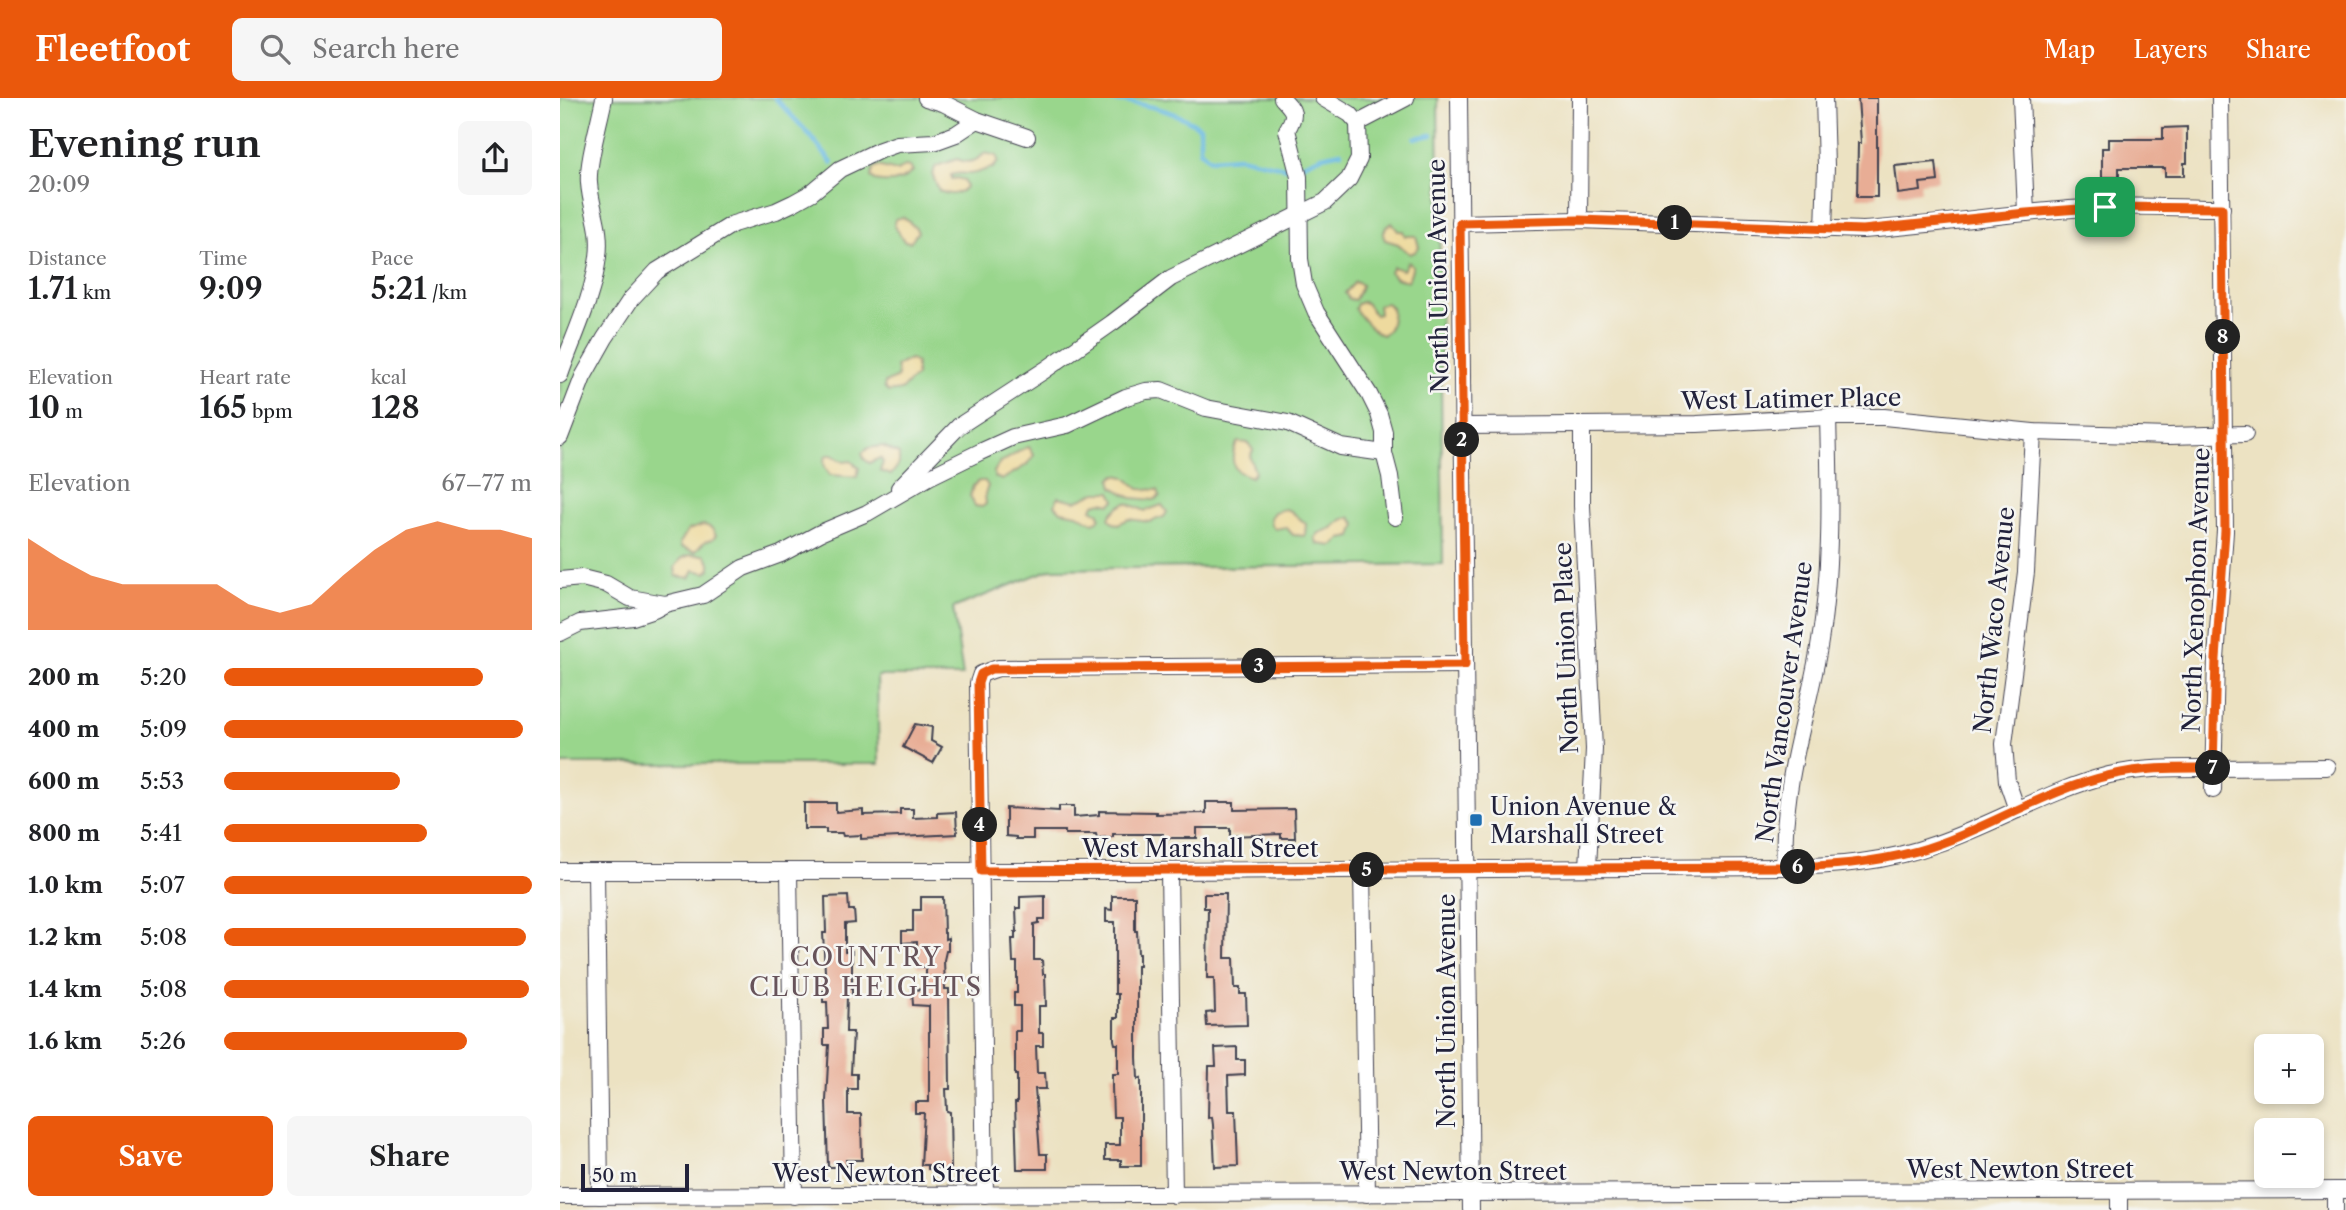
<!DOCTYPE html>
<html lang="en">
<head>
<meta charset="utf-8">
<style>
	:root { --surface:#fff; --page:#f6f6f6; --text:#202124; --muted:#757577; --accent:#ea580c }
	body { margin:0; font-family:"Libre Caslon Text",serif; background:var(--page); color:var(--text); height:100vh; display:flex; flex-direction:column; font-size:26px; white-space:nowrap }
	* { box-sizing:border-box; margin:0 }
	p { font-size:23px; color:var(--muted) }
	.icon { flex:none; width:38px; height:38px; fill:none; stroke:currentColor; stroke-width:2; stroke-linecap:round; stroke-linejoin:round }
	.map { position:relative; flex:1; overflow:hidden }
	.drawer { display:flex; flex-direction:column; background:var(--surface); width:560px }
	.drawer>* { flex:none }
	.fabs { position:absolute; left:1694px; top:936px; display:grid; gap:14px }
	.fabs a { display:grid; place-items:center; width:70px; height:70px; border-radius:10px; background:var(--surface); box-shadow:0 4px 10px #0003; font-size:35px }
	.scale { position:absolute; left:21px; bottom:18px; width:108px; box-sizing:border-box; padding-left:7px; border:4px solid #22223b; border-top:0; font-size:19px; line-height:24px; white-space:nowrap; color:#22223b; -webkit-text-stroke:5px #f6f6f2; paint-order:stroke }
	.pin { position:absolute; display:grid; place-items:center; width:60px; height:60px; color:#fff; margin:-30px; border-radius:14px; box-shadow:0 4px 10px #0006 }
	.km { position:absolute; width:35px; height:35px; margin:-18px; border-radius:50%; background:#222; color:#fff; font-size:19px; line-height:35px; text-align:center }
	.round { display:grid; place-items:center; flex:none; width:74px; height:74px; border-radius:10px; background:var(--page) }
	.headline { display:flex; align-items:center; justify-content:space-between; height:119px; padding:0 28px }
	h1 { font-size:38px; font-weight:600; line-height:52px }
	.metrics { display:grid; grid-template-columns:repeat(3,1fr); gap:10px; height:119px; padding:7px 28px }
	.metrics div { display:grid; align-content:center }
	.metrics b { font-size:30px; font-weight:600 }
	.metrics small { font-size:19px; font-weight:400 }
	.metrics p { font-size:19px }
	.chart { height:196px; padding:14px 28px }
	.chart p { display:flex; justify-content:space-between }
	.chart svg { width:100%; height:126px; margin-top:7px; fill:var(--accent); opacity:.7 }
	.cta { display:flex; gap:14px; margin-top:auto; padding:14px 28px }
	.cta a { flex:1; height:80px; border-radius:10px; background:var(--accent); color:#fff; font-size:28px; font-weight:600; line-height:80px; text-align:center }
	.cta a+a { background:var(--page); color:var(--text) }
	ul { padding:0 28px; list-style:none; font-size:23px }
	li { display:grid; grid-template-columns:112px 84px 1fr; align-items:center; height:52px }
	li i { height:18px; border-radius:9px; background:var(--accent) }
	header { display:flex; align-items:center; gap:42px; box-sizing:border-box; height:98px; padding:0 35px; background:var(--accent); color:#fff }
	header strong { font-size:33px }
	nav { display:flex; gap:38px; margin-inline-start:auto; font-size:24px }
	.search { width:490px; height:63px; background:var(--page); display:flex; align-items:center; gap:18px; box-sizing:border-box; padding:0 24px; border-radius:10px; color:var(--muted); font-size:26px }
	main { display:flex; flex:1; min-height:0 }
	.map>svg:first-child { display:block }
</style>
</head>
<body>
<header>
<strong>Fleetfoot</strong>
<div class="search"><svg class="icon" aria-label="search" viewBox="0 0 24 24"><circle cx="10" cy="10" r="6"/><path d="M15 15l6 6"/></svg>Search here</div>
<nav><a>Map</a><a>Layers</a><a>Share</a></nav>
</header>
<main>
<section class="drawer">
<div class="headline"><div><h1>Evening run</h1><p>20:09</p></div><a class="round"><svg class="icon" aria-label="share" viewBox="0 0 24 24"><path d="M12 15V3M7 8l5-5 5 5M5 13v7h14v-7"/></svg></a></div>
<div class="metrics">
<div><p>Distance</p><b>1.71<small> km</small></b></div>
<div><p>Time</p><b>9:09</b></div>
<div><p>Pace</p><b>5:21<small> /km</small></b></div>
</div>
<div class="metrics">
<div><p>Elevation</p><b>10<small> m</small></b></div>
<div><p>Heart rate</p><b>165<small> bpm</small></b></div>
<div><p>kcal</p><b>128</b></div>
</div>
<div class="chart"><p><span>Elevation</span>67–77 m</p>
<svg viewBox="0 0 160 44" preserveAspectRatio="none"><path d="M0 44V12L10 19L20 25L30 28L40 28L50 28L60 28L70 35L80 38L90 35L100 25L110 16L120 9L130 6L140 9L150 9L160 12V44z"/></svg>
</div>
<ul>
<li><b>200 m</b>5:20<i style="width:84%"></i></li>
<li><b>400 m</b>5:09<i style="width:97%"></i></li>
<li><b>600 m</b>5:53<i style="width:57%"></i></li>
<li><b>800 m</b>5:41<i style="width:66%"></i></li>
<li><b>1.0 km</b>5:07<i style="width:100%"></i></li>
<li><b>1.2 km</b>5:08<i style="width:98%"></i></li>
<li><b>1.4 km</b>5:08<i style="width:99%"></i></li>
<li><b>1.6 km</b>5:26<i style="width:79%"></i></li>
</ul>
<div class="cta"><a>Save</a><a>Share</a></div>
</section>
<div class="map">
<svg width="1786" height="1112" viewBox="0 0 1786 1112">
	<rect width="100%" height="100%" fill="#f6f6f2"/>
	<filter id="ink" filterUnits="userSpaceOnUse"><feTurbulence type="fractalNoise" baseFrequency=".0143" numOctaves="2"/><feDisplacementMap in="SourceGraphic" scale="14" xChannelSelector="R" yChannelSelector="G"/><feConvolveMatrix kernelMatrix="1 2 1 2 8 2 1 2 1" color-interpolation-filters="sRGB"/></filter>
	<filter id="wash" filterUnits="userSpaceOnUse"><feTurbulence type="fractalNoise" baseFrequency=".00686" numOctaves="4" result="noise"/><feDisplacementMap in="SourceGraphic" scale="28" xChannelSelector="R" yChannelSelector="G"/><feGaussianBlur stdDeviation="1.57" result="paint"/><feColorMatrix in="noise" values="0 0 0 0 0 0 0 0 0 0 0 0 0 0 0 0 0 1.4 0 .05"/><feComposite in="paint" operator="in"/></filter>
	<g filter="url(#wash)">
		<rect width="100%" height="100%" fill="#ece2c2"/>
		<!-- green -->
		<polygon fill="#99d68c" stroke="#5e7c64" stroke-width="2" points="0,0 878,0 883,466 491,471 393,510 403,578 317,578 319,666 0,666"/>
		<!-- sand -->
		<g fill="#eeda9e" stroke="#887e6c" stroke-width="2">
			<path d="M425,55L437,58L438,64L433,70C425,71 417,76 409,76C401,76 399,74 391,77V81L397,80L404,82L406,89C397,98 390,97 379,93L372,76L376,68L397,61C408,66 416,64 425,55Z"/>
			<path d="M317,68L337,73L345,68L350,69L353,73C343,84 329,86 315,83L311,79L313,72Z"/>
			<polygon points="343,119 356,130 358,134 350,144 344,143 334,127 335,121"/>
			<polygon points="832,125 838,133 843,133 845,138 856,138 859,149 855,154 850,156 838,146 825,142 823,137 826,129"/>
			<polygon points="848,164 853,168 848,183 836,180 830,174 833,169 843,172"/>
			<polygon points="795,184 802,187 795,202 789,201 785,195"/>
			<path d="M802,204L806,205L815,217L819,216L818,207L826,205L831,209C833,219 832,233 822,237C813,234 801,219 795,211L797,206Z"/>
			<polygon points="350,261 356,265 356,278 341,292 328,294 324,290 325,285 338,279 336,268"/>
			<path d="M678,344L688,345L693,352L690,359L695,374L691,379C687,377 682,376 679,374C670,368 672,351 678,344Z"/>
			<polygon points="323,348 339,356 339,366 331,377 320,373 323,364 320,360 309,365 304,361 302,355 308,350"/>
			<path d="M469,349L474,357C469,369 454,373 442,382L435,379L434,374L440,364C451,361 459,351 469,349Z"/>
			<path d="M267,357H272L284,364L291,363L299,370L297,379L270,377C265,370 261,364 267,357Z"/>
			<polygon points="556,377 565,379 579,391 598,392 600,398 594,402 572,400 553,389 551,381"/>
			<polygon points="419,383 425,383 428,388 425,396 426,406 422,409 415,408 410,398 413,388"/>
			<polygon points="536,394 551,394 555,402 551,406 542,404 534,406 532,411 539,415 540,419 538,423 533,425 517,416 501,413 495,407 498,399 516,403"/>
			<path d="M567,405L585,413L602,407L607,414L604,419L589,424L569,421L558,426L553,425L549,420C551,414 561,406 567,405Z"/>
			<polygon points="725,411 731,413 746,426 745,438 733,437 726,429 715,431 711,427 710,420 714,414"/>
			<polygon points="790,419 796,426 792,439 781,441 773,448 758,446 755,440 759,435 772,430 782,422"/>
			<path d="M143,427C150,428 153,430 156,437L153,441L144,444L135,454L121,449L120,445L128,432Z"/>
			<polygon points="130,457 145,457 150,465 150,471 146,475 134,472 130,480 116,478 115,469 122,460"/>
		</g>
		<g fill="none" stroke-linecap="round" stroke-linejoin="round">
			<!-- stream -->
			<g stroke="#66b9e2" stroke-width="4.5">
				<polyline points="215,0 247,34 272,65"/>
				<path d="M509,0V2C554,1 601,4 640,29V52L650,61L680,59L732,71L762,58L781,54"/>
				<polyline points="855,40 872,37"/>
			</g>
		</g>
		<g id="blocks">
			<!-- building -->
			<g fill="#e8ad95">
				<polygon points="1298,0 1317,0 1317,99 1297,99 1298,45 1301,45"/>
				<polygon points="1627,29 1627,65 1624,65 1624,78 1605,78 1605,70 1559,70 1559,79 1542,79 1542,50 1549,50 1549,41 1603,41 1603,30"/>
				<polygon points="1376,64 1378,83 1360,85 1361,93 1338,96 1335,68"/>
				<polygon points="355,626 372,629 371,643 382,649 373,665 343,649"/>
				<polygon points="646,704 674,704 674,712 734,711 735,740 721,740 721,736 670,738 670,730 637,730 637,740 603,740 603,736 553,736 553,739 537,740 536,736 505,736 505,733 473,733 473,741 456,741 456,739 446,738 446,710 499,713 499,708 514,708 514,719 539,717 539,713 596,714 596,716 646,715"/>
				<polygon points="244,705 276,705 276,714 303,712 303,717 340,716 340,711 353,711 353,720 377,719 377,715 396,714 397,736 301,741 301,737 283,738 282,735 266,735 266,731 244,731"/>
				<polygon points="644,796 666,796 665,860 674,860 675,890 680,890 680,896 686,896 687,927 647,928 646,915 655,914 654,880 647,880 648,810 644,810"/>
				<polygon points="288,798 289,812 294,812 295,825 285,826 285,854 292,853 292,897 287,897 286,934 293,934 291,976 297,976 297,991 288,991 288,1016 301,1016 302,1062 286,1062 287,1069 268,1069 266,1003 269,947 264,947 264,931 268,931 267,904 263,904 263,893 266,893 263,835 266,835 265,799"/>
				<polygon points="485,798 485,821 479,821 479,825 474,826 474,862 482,862 483,876 485,876 486,908 479,908 479,935 483,935 483,948 476,948 477,975 485,975 486,991 475,991 480,1056 487,1056 487,1071 457,1071 455,1005 457,1005 457,977 455,977 455,933 460,933 460,908 454,908 454,895 457,895 457,864 453,864 452,841 455,841 455,834 457,834 456,810 460,810 460,799"/>
				<polygon points="552,798 575,798 575,833 577,833 578,856 579,856 579,868 577,868 577,959 578,981 581,980 581,1068 561,1068 561,1062 545,1062 545,1047 560,1047 560,1019 553,1019 552,989 552,976 558,976 558,946 555,946 554,942 554,920 558,920 558,896 555,896 555,824 546,824 546,811 552,812"/>
				<polygon points="361,799 383,799 384,835 385,835 385,841 388,840 388,853 386,853 384,862 385,891 389,891 390,991 386,991 387,1013 390,1014 391,1071 368,1071 368,1067 361,1067 364,1015 355,1015 355,1004 369,1004 369,908 353,907 352,892 366,891 366,869 357,869 357,844 342,845 342,833 353,833 353,812 361,812"/>
				<polygon points="677,949 677,962 685,962 685,977 668,978 669,1013 676,1013 678,1068 655,1069 653,1027 652,1019 648,1020 649,968 656,968 655,950"/>
			</g>
		</g>
	</g>
	<g filter="url(#ink)">
		<use href="#blocks" fill-opacity="0" stroke="#403f4f" stroke-width="2"/>
		<g fill="none" stroke-linecap="round" stroke-linejoin="round">
			<!-- minor casing -->
			<g stroke="#403f4f" stroke-width="18">
				<g id="minor">
					<polyline points="366,0 383,5 417,22 467,39"/>
					<path d="M722,0C734,13 737,15 727,32L739,79L740,161L744,186L756,214L809,296L819,316L824,334V355L830,378L835,419"/>
					<polyline points="763,0 790,16 798,25"/>
					<polyline points="899,0 911,1112"/>
					<polyline points="1461,0 1466,115"/>
					<polyline points="1019,122 1020,0"/>
					<path d="M900,125L1019,122L1303,132C1383,127 1463,112 1544,109C1583,107 1623,110 1662,110"/>
					<polyline points="1264,132 1266,68 1264,0"/>
					<path d="M0,277C13,239 33,200 38,159C42,129 31,112 29,85C27,65 40,22 44,0"/>
					<polyline points="902,328 1137,326 1268,319 1324,319 1473,334 1609,338 1685,336"/>
					<polyline points="1022,328 1022,408 1034,651 1028,770"/>
					<polyline points="0,339 23,279 45,240 71,201 97,173 173,126 216,113 233,105 251,95 280,71 320,52 337,46 374,44 396,36 417,22"/>
					<polyline points="339,390 399,328 485,272 552,225 611,180 765,104 789,81 799,61 798,25 846,0"/>
					<polyline points="0,482 22,480 46,486 70,500 105,506"/>
					<polyline points="0,535 20,525 73,519 94,512 105,506 143,497 183,470 221,456 260,435 307,415 369,379 420,354 453,339 507,327 566,299 586,293 601,292 646,310 728,325 781,349 824,355"/>
					<polyline points="1653,692 1656,561 1665,433 1660,0"/>
					<polyline points="1457,712 1447,683 1444,646 1466,474 1473,334"/>
					<path d="M1224,769C1225,753 1224,737 1226,721C1230,661 1251,602 1260,543C1272,469 1270,394 1268,319"/>
					<polyline points="802,772 807,1096"/>
					<path d="M0,773H609L1224,769C1276,768 1327,764 1376,746C1435,726 1489,692 1549,677C1584,669 1620,670 1655,670C1692,670 1730,669 1767,669"/>
					<polyline points="36,773 40,1098"/>
					<polyline points="229,773 234,1098"/>
					<polyline points="609,773 614,1097"/>
					<polyline points="1775,1092 1775,1112"/>
					<polyline points="1559,1094 1559,1112"/>
					<polyline points="425,1097 418,585 421,576 438,570 905,567"/>
					<polyline points="0,1098 1786,1092"/>
				</g>
			</g>
			<!-- minor -->
			<use href="#minor" stroke="#fff" stroke-width="16"/>
		</g>
	</g>
	<g fill="none" stroke-linecap="round" stroke-linejoin="round" filter="url(#ink)">
		<!-- route casing -->
		<g stroke="#fff" stroke-width="14">
			<path id="route" d="M1545,109L1662,110L1665,433L1656,561L1653,670C1619,670 1584,669 1551,677C1483,692 1424,734 1357,753C1313,765 1269,768 1224,769L421,773L418,585L421,576L431,571L905,567L900,125L1019,122L1303,132L1466,115Z"/>
		</g>
		<!-- route -->
		<use href="#route" stroke="#ea580c" stroke-width="9"/>
	</g>
	<!-- markers -->
	<rect fill="#1f6fb2" stroke="#f6f6f2" stroke-width="2.5" x="909" y="715" width="14" height="14" rx="3.5"/>
	<g text-anchor="middle" dominant-baseline="central" stroke-width="5" stroke-linejoin="round" paint-order="stroke">
		<!-- street labels -->
		<g font-size="24" fill="#22223b" stroke="#f6f6f2">
			<text transform="translate(878 178) rotate(-91)">North Union Avenue</text>
			<text transform="translate(1231 301) rotate(-1)">West Latimer Place</text>
			<text transform="translate(1636 492) rotate(-88)">North Xenophon Avenue</text>
			<text transform="translate(1434 522) rotate(-84)">North Waco Avenue</text>
			<text transform="translate(1006 550) rotate(-92)">North Union Place</text>
			<text transform="translate(1224 604) rotate(-82)">North Vancouver Avenue</text>
			<text x="640" y="750">West Marshall Street</text>
			<text transform="translate(886 913) rotate(-90)">North Union Avenue</text>
			<text x="1460" y="1071">West Newton Street</text>
			<text x="893" y="1073">West Newton Street</text>
			<text x="326" y="1075">West Newton Street</text>
		</g>
		<!-- poi labels -->
		<g font-size="24" fill="#22223b" stroke="#f6f6f2" text-anchor="start">
			<text x="930" y="708">Union Avenue &amp;<tspan x="930" dy="28">Marshall Street</tspan></text>
		</g>
		<!-- neighbourhood labels -->
		<g font-size="26" letter-spacing="2" fill="#67535a" stroke="#f6f6f2">
			<text x="306" y="859">COUNTRY<tspan x="306" dy="30">CLUB HEIGHTS</tspan></text>
		</g>
	</g>
</svg>
<div class="fabs">
<a>+</a>
<a>−</a>
</div>
<div class="scale">50 m</div>
<div class="pin" style="left:1545px;top:109px;background:#1e9e55"><svg class="icon" aria-label="arrive" viewBox="0 0 24 24"><path d="M6 21V4h12l-3 4 3 4H6"/></svg></div>
<b class="km" style="left:1115px;top:125px">1</b>
<b class="km" style="left:902px;top:342px">2</b>
<b class="km" style="left:699px;top:568px">3</b>
<b class="km" style="left:420px;top:727px">4</b>
<b class="km" style="left:807px;top:772px">5</b>
<b class="km" style="left:1238px;top:769px">6</b>
<b class="km" style="left:1653px;top:670px">7</b>
<b class="km" style="left:1663px;top:239px">8</b>
</div>
</main>
</body>
</html>
